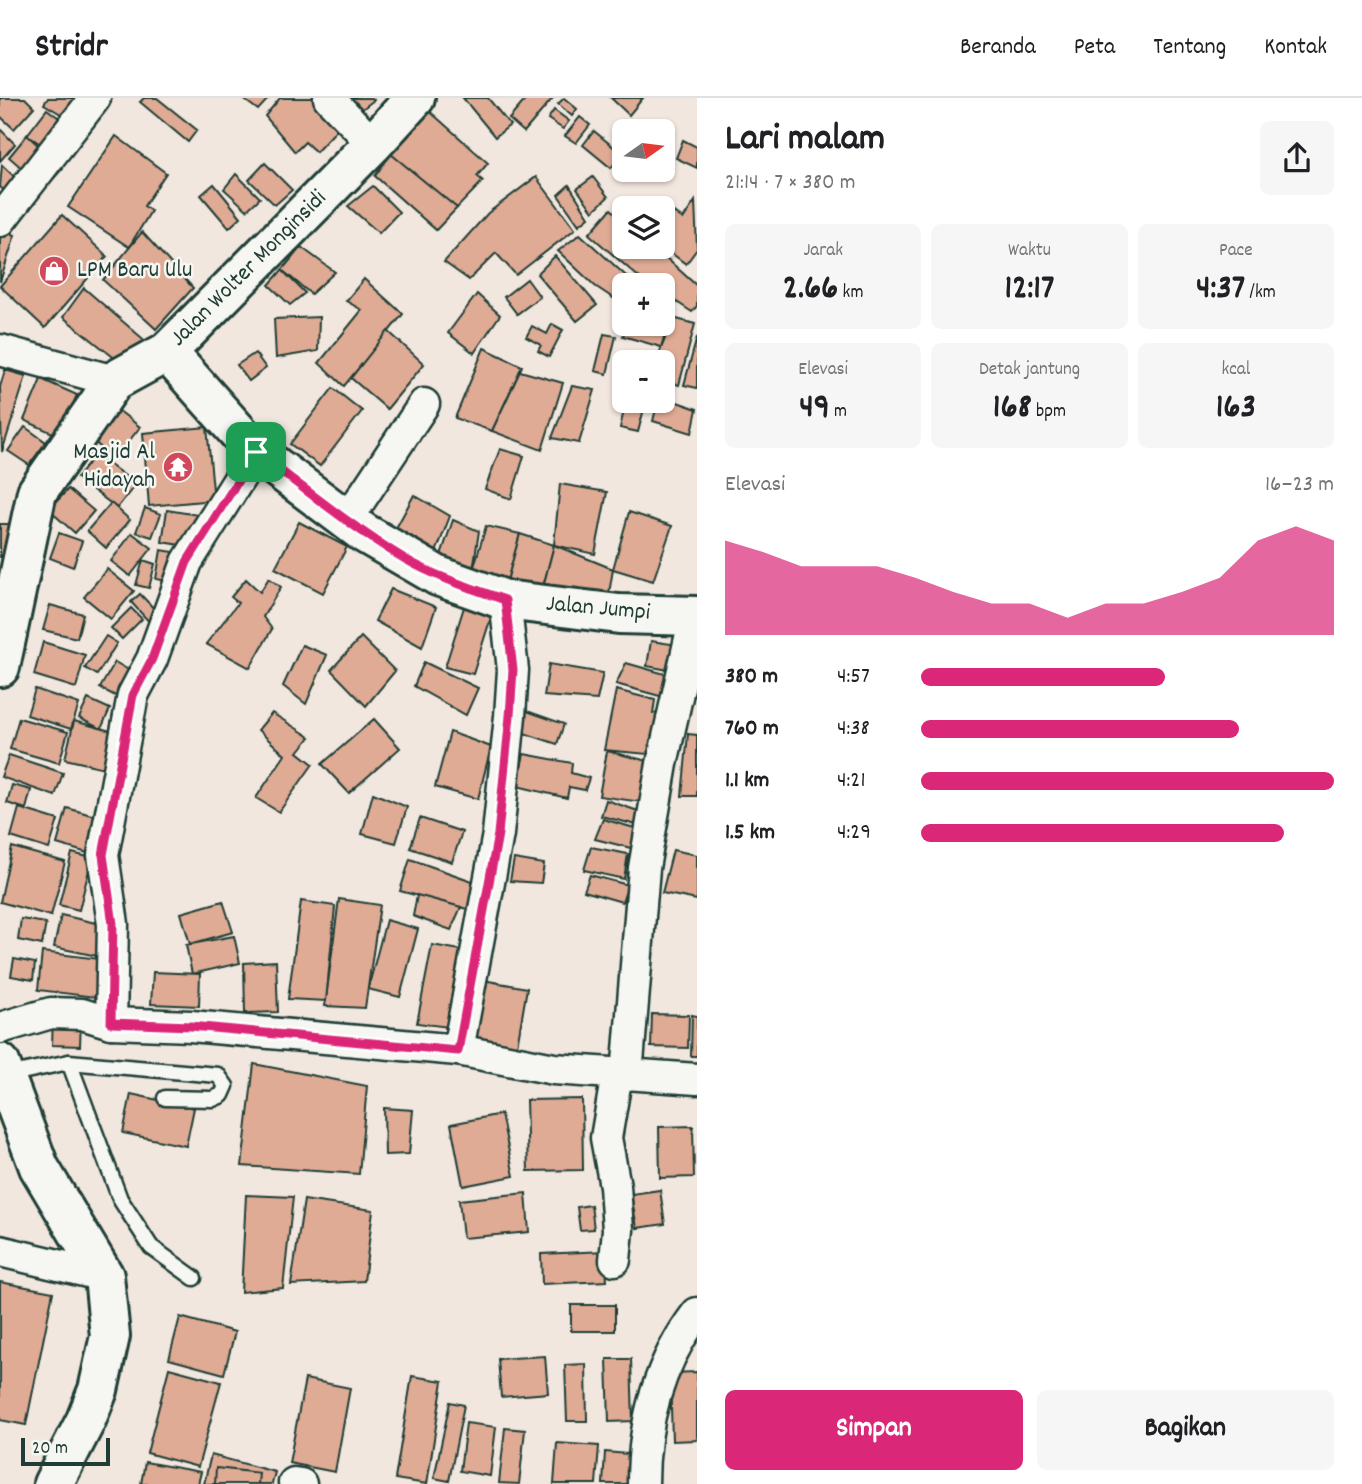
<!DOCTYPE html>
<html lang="id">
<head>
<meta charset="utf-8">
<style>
	:root { --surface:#fff; --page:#f6f6f6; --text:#202124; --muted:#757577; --line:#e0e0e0; --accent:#db2777 }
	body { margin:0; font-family:Dekko,sans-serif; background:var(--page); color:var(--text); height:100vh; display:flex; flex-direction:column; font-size:26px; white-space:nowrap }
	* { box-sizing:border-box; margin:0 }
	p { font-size:23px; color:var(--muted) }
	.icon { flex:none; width:38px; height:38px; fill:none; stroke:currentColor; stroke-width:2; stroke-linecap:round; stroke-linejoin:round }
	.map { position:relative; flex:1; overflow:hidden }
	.sheet { display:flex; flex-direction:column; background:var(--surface); width:665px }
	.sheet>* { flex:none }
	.needle { width:46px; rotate:76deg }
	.fabs { position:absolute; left:612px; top:21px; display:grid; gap:14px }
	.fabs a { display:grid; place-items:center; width:63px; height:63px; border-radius:10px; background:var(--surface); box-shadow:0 2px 5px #0004; font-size:35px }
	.scale { position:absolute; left:21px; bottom:18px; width:89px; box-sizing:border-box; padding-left:7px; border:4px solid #1f3d34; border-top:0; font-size:19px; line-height:24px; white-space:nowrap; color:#1f3d34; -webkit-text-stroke:5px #f6f6f2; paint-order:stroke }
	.pin { position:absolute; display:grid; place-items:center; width:60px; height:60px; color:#fff; margin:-30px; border-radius:14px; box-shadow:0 4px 10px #0006 }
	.round { display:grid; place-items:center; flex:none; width:74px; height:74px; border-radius:10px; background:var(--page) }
	.headline { display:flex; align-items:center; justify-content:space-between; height:119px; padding:0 28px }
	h1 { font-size:38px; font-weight:700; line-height:52px }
	.stats { display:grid; grid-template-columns:repeat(3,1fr); gap:10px; height:119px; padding:7px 28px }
	.stats div { display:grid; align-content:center; border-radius:10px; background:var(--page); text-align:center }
	.stats b { font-size:35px; font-weight:700 }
	.stats small { font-size:19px; font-weight:400 }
	.stats p { font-size:19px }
	.chart { height:196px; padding:14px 28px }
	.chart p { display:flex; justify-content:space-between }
	.chart svg { width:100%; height:126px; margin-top:7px; fill:var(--accent); opacity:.7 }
	.primary-button { display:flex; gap:14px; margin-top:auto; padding:14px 28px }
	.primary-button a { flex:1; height:80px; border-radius:10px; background:var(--accent); color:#fff; font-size:28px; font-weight:700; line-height:80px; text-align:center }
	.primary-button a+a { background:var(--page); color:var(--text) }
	ul { padding:0 28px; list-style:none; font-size:23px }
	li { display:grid; grid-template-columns:112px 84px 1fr; align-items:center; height:52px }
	li i { height:18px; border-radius:9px; background:var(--accent) }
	header { display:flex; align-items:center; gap:42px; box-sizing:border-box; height:98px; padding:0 35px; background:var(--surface); border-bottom:2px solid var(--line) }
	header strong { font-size:33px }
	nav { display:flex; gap:38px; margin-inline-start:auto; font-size:24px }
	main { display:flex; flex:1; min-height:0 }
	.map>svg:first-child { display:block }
</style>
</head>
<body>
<header>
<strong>Stridr</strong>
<nav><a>Beranda</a><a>Peta</a><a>Tentang</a><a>Kontak</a></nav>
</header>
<main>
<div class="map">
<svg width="697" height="1386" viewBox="0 0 697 1386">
	<rect width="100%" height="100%" fill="#f2e7df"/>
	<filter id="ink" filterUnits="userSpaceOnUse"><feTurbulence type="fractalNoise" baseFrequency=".0143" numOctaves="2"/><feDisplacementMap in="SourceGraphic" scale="14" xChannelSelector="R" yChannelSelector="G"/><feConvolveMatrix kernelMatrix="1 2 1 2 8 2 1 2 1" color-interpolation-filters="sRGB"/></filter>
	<g filter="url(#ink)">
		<!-- building -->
		<g fill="#e0ab95" stroke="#1f3d34" stroke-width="2">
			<polygon points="0,0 25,0 34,9 14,31 0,18"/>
			<polygon points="48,0 79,0 88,32 44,6"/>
			<polygon points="144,0 157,0 197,32 188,44 140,4"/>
			<polygon points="242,0 269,0 258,12"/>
			<polygon points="280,0 323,0 344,24 316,54 305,44 295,54 265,18"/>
			<polygon points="337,0 372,0 374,2 353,18"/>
			<polygon points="463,0 488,0 510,27 495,39"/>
			<polygon points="527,0 553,0 524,34 509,21"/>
			<polygon points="564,0 577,11 572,18 558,6"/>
			<polygon points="611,0 643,0 629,17"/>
			<polygon points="426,10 488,65 477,78 483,83 457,110 386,53"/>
			<polygon points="47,11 82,37 66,63 27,37"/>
			<polygon points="554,12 569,23 563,31 548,21"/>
			<polygon points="580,19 590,27 576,45 565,38"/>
			<polygon points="0,31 15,46 0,63"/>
			<polygon points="594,33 622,56 611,70 583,47"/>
			<polygon points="27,37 63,70 45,90 9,59"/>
			<polygon points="116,38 166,75 144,108 151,113 129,149 68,109"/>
			<polygon points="683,42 697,49 697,70 676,60"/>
			<polygon points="391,56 457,110 436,132 375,78"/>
			<polygon points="625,61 625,72 638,72 628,83 615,73"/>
			<polygon points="265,65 292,92 275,107 249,82"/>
			<polygon points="2,67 22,86 11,98 0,89"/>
			<polygon points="236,76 260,100 247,112 224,91"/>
			<polygon points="536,79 575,131 516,177 496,155 469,182 444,164 488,115"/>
			<polygon points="593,79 608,99 593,113 577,91"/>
			<polygon points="214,86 241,119 229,130 201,97"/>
			<polygon points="569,87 589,119 579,127 558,97"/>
			<polygon points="373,88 399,114 379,135 348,108"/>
			<polygon points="695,103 697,151 686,166 663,149 663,125 672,113 683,121"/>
			<polygon points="611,111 625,123 625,149 654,149 697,188 697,208 692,214 663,195 663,187 650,187 642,182 589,136"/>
			<polygon points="62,117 107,158 45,230 0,188"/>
			<polygon points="0,132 15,137 0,184"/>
			<polygon points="142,134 193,190 156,231 103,182"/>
			<polygon points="580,136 636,187 625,187 625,208 595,188 558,153"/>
			<polygon points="301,149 335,174 311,196 282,172"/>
			<polygon points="555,158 597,207 577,223 537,176"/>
			<polygon points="282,172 305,195 290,207 269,187"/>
			<polygon points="364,181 403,216 344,288 319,265 362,212 346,203"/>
			<polygon points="527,181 540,199 517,216 504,199"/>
			<polygon points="84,190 149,246 127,270 63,219"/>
			<polygon points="477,196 500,217 474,255 448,235"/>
			<polygon points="319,219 318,253 276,260 274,221"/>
			<polygon points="673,220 695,226 679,287 663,282 663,264 656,264"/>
			<polygon points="663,222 669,224 661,249 623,238 627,226 663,226"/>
			<polygon points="552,226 563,232 549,259 538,253 541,247 526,239 532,228 547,236"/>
			<polygon points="388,233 424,266 387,311 351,280"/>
			<polygon points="604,236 616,238 607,276 595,273"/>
			<polygon points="697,239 697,290 684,287"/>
			<polygon points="484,250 522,268 492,333 455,320"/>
			<polygon points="255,255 266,270 249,283 237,267"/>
			<polygon points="5,272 26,278 2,354 0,289"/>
			<polygon points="520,273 563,285 542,352 492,333"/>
			<polygon points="41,281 77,297 59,338 24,322"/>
			<polygon points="572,288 595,292 579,345 552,340"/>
			<polygon points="333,290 362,313 320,368 290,346"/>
			<polygon points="663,299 697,311 692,335 653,323 658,303 663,303"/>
			<polygon points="626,303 646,303 638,334 620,330"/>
			<polygon points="118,312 140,329 115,361 93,343"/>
			<polygon points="25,329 46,344 29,367 8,353"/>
			<polygon points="207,329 214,402 149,408 143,335"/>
			<polygon points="500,351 524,358 511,401 485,391"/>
			<polygon points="95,356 136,386 117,410 77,380"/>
			<polygon points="560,386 607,394 595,456 554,447"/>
			<polygon points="68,391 94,413 75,435 49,412"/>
			<polygon points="414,397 450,418 435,457 395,432"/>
			<polygon points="111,405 130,422 106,450 87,433"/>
			<polygon points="145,410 161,416 152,439 136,434"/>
			<polygon points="167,412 198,417 193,449 162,444"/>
			<polygon points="629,414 672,428 653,483 613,471"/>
			<polygon points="453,422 479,433 473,472 440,460"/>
			<polygon points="299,424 347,449 323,495 275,470"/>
			<polygon points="0,426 12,426 10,459 0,459"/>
			<polygon points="486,428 520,436 507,483 473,472"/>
			<polygon points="59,435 82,443 73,469 50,460"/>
			<polygon points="132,435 152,450 130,478 111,463"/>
			<polygon points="520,436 554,447 542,493 507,483"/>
			<polygon points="554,447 613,471 608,502 542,493"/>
			<polygon points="161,452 180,455 175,484 156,481"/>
			<polygon points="143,462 155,466 149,490 136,487"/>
			<polygon points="107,471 134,493 111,521 84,499"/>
			<polygon points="269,480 281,489 263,519 272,531 250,570 206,546 238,505 231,499 246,481 260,494"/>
			<polygon points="391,491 436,509 422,549 375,523"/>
			<polygon points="140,496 161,518 151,526 131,504"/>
			<polygon points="50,507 83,516 77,540 43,532"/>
			<polygon points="464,509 491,519 473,576 445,569"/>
			<polygon points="131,510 142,521 122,541 111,530"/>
			<polygon points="106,538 117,545 97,577 85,570"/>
			<polygon points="361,539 395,573 366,608 331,572"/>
			<polygon points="651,543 678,547 674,573 647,568"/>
			<polygon points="43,544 85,557 76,590 34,577"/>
			<polygon points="302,547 327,557 306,606 283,588"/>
			<polygon points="115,564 137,577 123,602 100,590"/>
			<polygon points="424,564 478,590 466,617 414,588"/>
			<polygon points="626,565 672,578 667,600 616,586"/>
			<polygon points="549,566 603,575 597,602 544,598"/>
			<polygon points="35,591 79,606 71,631 27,617"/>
			<polygon points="616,592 655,602 653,615 664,617 659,643 650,642 648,656 604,652"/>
			<polygon points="88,601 110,611 101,631 79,620"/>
			<polygon points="524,612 564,626 557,646 518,633"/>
			<polygon points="272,615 310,639 298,654 313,666 279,714 256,700 285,657 258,632"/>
			<polygon points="19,620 68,634 59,665 10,651"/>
			<polygon points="374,621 400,650 349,695 322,666"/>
			<polygon points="74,623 118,635 109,671 65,661"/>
			<polygon points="450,634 491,649 478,701 435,689"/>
			<polygon points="688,636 697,637 697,698 682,698"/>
			<polygon points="607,653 656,665 648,705 599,698"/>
			<polygon points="524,656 572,665 571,675 589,680 585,692 569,689 567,700 517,688"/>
			<polygon points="9,657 63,675 55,698 1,679"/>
			<polygon points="12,687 31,692 26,711 7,705"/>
			<polygon points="373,695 407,709 396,745 362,736"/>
			<polygon points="606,702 644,715 641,728 601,718"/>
			<polygon points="19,710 58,722 49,751 11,739"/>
			<polygon points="67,710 102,720 91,756 57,746"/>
			<polygon points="420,720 462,734 452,764 410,750"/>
			<polygon points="603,721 645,733 639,752 595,741"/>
			<polygon points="12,749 65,764 51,818 0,804"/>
			<polygon points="591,749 628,756 624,781 584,772"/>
			<polygon points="673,752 697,757 697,802 662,795"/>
			<polygon points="72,755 92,760 79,812 59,807"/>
			<polygon points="410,761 475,784 467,811 400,793"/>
			<polygon points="514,761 544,766 541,785 510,783"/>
			<polygon points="590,777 628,787 622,804 584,793"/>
			<polygon points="417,797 461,809 451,832 413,818"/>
			<polygon points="339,801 380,807 365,910 325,908"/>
			<polygon points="223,803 233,834 190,846 181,815"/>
			<polygon points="301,803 335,808 326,903 288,901"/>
			<polygon points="61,817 109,828 102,859 54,849"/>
			<polygon points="21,821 46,825 42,847 18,842"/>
			<polygon points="386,822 418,831 400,899 368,891"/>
			<polygon points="234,838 240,865 192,876 186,847"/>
			<polygon points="432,847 466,853 448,929 417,925"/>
			<polygon points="42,854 108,862 103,900 38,892"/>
			<polygon points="14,861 35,865 33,882 11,878"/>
			<polygon points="276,863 278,914 245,915 244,865"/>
			<polygon points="153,874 200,876 199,908 151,906"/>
			<polygon points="483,882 527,890 517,948 473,940"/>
			<polygon points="652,916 689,917 688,950 651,949"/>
			<polygon points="692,917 697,918 697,958 691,958"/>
			<polygon points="53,920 81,921 80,948 52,947"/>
			<polygon points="254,966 367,988 359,1076 242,1068"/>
			<polygon points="131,996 194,1010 186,1048 123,1035"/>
			<polygon points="582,1001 583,1072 528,1073 526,1002"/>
			<polygon points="384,1010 413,1012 409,1056 385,1057"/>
			<polygon points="501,1016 514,1078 463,1088 451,1026"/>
			<polygon points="693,1028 694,1079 660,1080 659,1029"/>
			<polygon points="660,1092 665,1126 637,1130 631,1096"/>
			<polygon points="526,1095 529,1134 463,1140 459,1102"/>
			<polygon points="246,1097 293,1099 283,1190 241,1194"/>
			<polygon points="304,1102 373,1112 364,1183 291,1187"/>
			<polygon points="591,1107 594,1131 580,1132 577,1109"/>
			<polygon points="605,1153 607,1183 542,1186 541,1156"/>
			<polygon points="0,1184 53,1194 26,1327 0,1322"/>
			<rect x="571" y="1207" width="44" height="26"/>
			<polygon points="180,1219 235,1234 224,1276 169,1261"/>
			<polygon points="545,1258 548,1295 501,1299 498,1261"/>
			<polygon points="607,1261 631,1261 633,1323 609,1324"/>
			<polygon points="586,1266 587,1323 567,1323 565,1267"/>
			<polygon points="169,1270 221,1284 198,1369 147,1355"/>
			<polygon points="697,1274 697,1342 672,1343 670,1275"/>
			<polygon points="412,1278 443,1283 427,1386 395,1381"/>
			<polygon points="305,1281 350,1290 335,1374 289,1365"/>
			<polygon points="450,1304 464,1307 449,1383 434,1380"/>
			<polygon points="466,1325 496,1329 490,1378 460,1373"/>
			<polygon points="505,1330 525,1332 519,1386 499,1385"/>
			<polygon points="557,1345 599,1348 596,1386 554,1386"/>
			<polygon points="605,1354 639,1357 637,1386 603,1386"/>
			<polygon points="211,1357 275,1374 272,1386 204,1386"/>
			<polygon points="145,1364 201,1374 198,1386 141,1386"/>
			<polygon points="216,1370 259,1375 258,1386 215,1386"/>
		</g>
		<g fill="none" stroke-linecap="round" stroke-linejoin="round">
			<!-- lane casing -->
			<g stroke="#1f3d34" stroke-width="19">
				<g id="lane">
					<polyline points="69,964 120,1101 151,1149 194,1180"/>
					<polyline points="7,977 69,964 218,977 226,988 222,997 213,1001 165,1000"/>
				</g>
			</g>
			<!-- street casing -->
			<g stroke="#1f3d34" stroke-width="35">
				<g id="street">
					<polyline points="329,0 373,46"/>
					<polyline points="0,123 95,0"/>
					<polyline points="0,252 114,283"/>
					<polyline points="347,422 424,306"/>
					<polyline points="111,925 113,826 103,757 133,597 152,561 187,464 256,354"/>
					<polyline points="0,930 51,915 82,916 111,925 191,928 458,952 554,971 697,981"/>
					<polyline points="458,952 498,736 510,618 513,572 505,502"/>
					<polyline points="627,977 644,770 662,666 695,518"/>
					<polyline points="0,1153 104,1178"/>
					<polyline points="615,1162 618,1132 615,1088 606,1040 617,976"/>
					<polyline points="294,1385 301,1386"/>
					<path d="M643,1386C643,1324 659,1265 697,1215"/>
				</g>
			</g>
			<!-- secondary casing -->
			<g stroke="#1f3d34" stroke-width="44">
				<g id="secondary">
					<polyline points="167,254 256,354 364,435 438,478 505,502 619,516 697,518"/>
					<polyline points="0,569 37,394 114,283 167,254 373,46 415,0"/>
					<polyline points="0,965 39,1069 104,1178 110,1238 98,1292 86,1322 53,1386"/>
				</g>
			</g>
			<!-- lane -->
			<use href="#lane" stroke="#f6f6f2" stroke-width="14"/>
			<!-- street -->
			<use href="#street" stroke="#f6f6f2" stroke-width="30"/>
			<!-- secondary -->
			<use href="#secondary" stroke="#f6f6f2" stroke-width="38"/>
		</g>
	</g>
	<g fill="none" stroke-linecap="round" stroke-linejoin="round" filter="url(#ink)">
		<!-- route casing -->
		<g stroke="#fff" stroke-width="14">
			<path id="route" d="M256,354C305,391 353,430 405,461C436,479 471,490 505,502L513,572L510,618L498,736L458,953L191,928L111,925L113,826L103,757L133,597L152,561L187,464Z"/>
		</g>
		<!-- route -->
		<use href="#route" stroke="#db2777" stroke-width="9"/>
	</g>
	<!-- icons -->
	<defs>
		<g id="shop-disc" transform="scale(1.575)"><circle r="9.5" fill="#d1495b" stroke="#f6f6f2"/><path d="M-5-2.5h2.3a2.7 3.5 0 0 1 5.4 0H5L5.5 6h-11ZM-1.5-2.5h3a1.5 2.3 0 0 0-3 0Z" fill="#fff"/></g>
		<g id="temple-disc" transform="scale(1.575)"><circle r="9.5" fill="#d1495b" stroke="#f6f6f2"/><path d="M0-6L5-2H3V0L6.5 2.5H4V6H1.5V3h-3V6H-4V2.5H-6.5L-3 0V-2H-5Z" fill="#fff"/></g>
	</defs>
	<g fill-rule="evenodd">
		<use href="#shop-disc" x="54" y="173"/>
		<use href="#temple-disc" x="178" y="369"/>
	</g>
	<g text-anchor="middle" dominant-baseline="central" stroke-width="5" stroke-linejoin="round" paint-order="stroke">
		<!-- street labels -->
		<g font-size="24" fill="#1f3d34" stroke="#f6f6f2">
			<text transform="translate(249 171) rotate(-45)">Jalan Wolter Monginsidi</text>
			<text transform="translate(598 511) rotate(5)">Jalan Jumpi</text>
		</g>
		<!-- poi labels -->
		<g font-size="24" fill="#1f3d34" stroke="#f6f6f2" text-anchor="start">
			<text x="77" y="173">LPM Baru Ulu</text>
			<text x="155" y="355" text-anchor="end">Masjid Al<tspan x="155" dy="28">Hidayah</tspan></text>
		</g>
	</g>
</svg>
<div class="fabs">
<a><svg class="needle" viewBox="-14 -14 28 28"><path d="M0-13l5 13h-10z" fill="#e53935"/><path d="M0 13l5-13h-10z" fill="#757577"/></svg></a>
<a><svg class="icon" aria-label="layers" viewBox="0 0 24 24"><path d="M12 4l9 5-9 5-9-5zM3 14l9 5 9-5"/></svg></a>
<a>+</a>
<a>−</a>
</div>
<div class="scale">20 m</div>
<div class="pin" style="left:256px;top:354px;background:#1e9e55"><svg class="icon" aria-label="arrive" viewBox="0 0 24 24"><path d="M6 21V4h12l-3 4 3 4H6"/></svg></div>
</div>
<section class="sheet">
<div class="headline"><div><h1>Lari malam</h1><p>21:14 · 7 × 380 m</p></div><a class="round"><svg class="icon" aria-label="share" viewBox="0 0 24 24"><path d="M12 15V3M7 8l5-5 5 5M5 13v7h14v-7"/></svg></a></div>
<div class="stats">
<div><p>Jarak</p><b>2.66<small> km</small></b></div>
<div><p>Waktu</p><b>12:17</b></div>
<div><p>Pace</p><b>4:37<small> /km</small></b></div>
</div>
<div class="stats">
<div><p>Elevasi</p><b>49<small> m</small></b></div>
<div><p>Detak jantung</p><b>168<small> bpm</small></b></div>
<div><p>kcal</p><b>163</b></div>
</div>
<div class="chart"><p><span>Elevasi</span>16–23 m</p>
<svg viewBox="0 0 160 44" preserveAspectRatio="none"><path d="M0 44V11L10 15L20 20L30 20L40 20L50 24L60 29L70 33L80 33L90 38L100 33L110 33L120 29L130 24L140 11L150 6L160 11V44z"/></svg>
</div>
<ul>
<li><b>380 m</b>4:57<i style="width:59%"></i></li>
<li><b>760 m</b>4:38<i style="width:77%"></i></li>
<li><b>1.1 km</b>4:21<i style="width:100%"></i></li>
<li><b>1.5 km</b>4:29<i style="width:88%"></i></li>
</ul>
<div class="primary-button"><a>Simpan</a><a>Bagikan</a></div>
</section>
</main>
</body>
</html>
